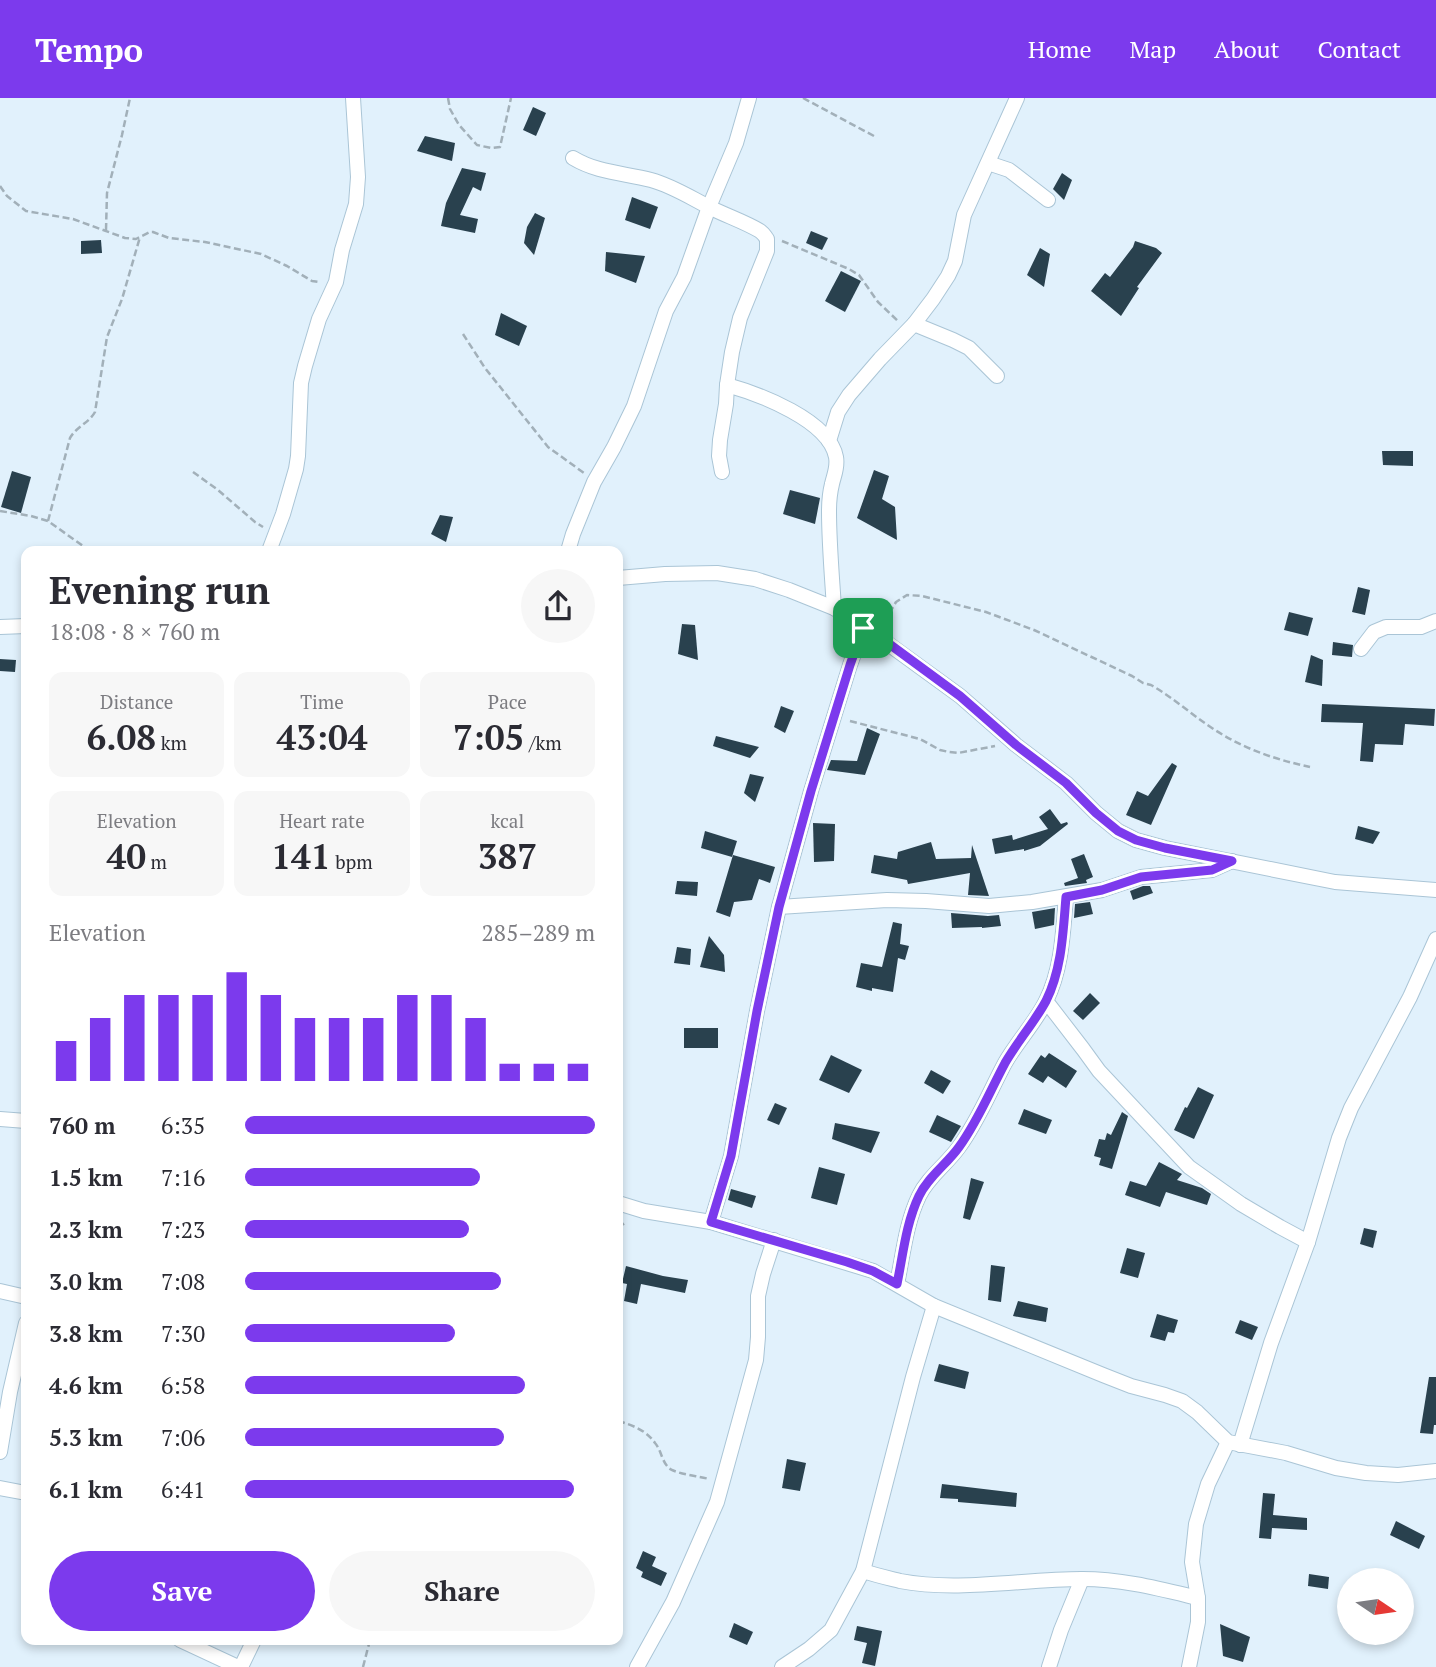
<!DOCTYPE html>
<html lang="en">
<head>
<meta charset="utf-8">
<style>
	:root { --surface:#fff; --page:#f7f7f7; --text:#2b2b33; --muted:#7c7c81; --accent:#7c3aed }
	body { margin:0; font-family:"PT Serif",serif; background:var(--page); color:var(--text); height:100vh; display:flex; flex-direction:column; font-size:26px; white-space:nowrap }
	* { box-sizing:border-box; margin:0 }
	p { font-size:23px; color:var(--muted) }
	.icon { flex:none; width:38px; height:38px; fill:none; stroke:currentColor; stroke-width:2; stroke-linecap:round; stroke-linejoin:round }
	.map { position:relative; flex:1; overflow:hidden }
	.drawer { position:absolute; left:21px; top:448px; width:602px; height:1099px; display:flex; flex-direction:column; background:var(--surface); border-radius:14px; box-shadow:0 4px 10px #0003 }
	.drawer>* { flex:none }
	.needle { width:46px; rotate:103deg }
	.tools { position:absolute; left:1337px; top:1470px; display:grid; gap:14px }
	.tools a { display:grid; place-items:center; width:77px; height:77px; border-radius:50%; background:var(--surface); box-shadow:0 4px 10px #0003; font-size:35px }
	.pin { position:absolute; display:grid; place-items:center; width:60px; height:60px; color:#fff; margin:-30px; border-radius:14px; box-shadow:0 4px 10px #0006 }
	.round { display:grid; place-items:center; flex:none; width:74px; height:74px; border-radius:37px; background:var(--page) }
	.head { display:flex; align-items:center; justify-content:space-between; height:119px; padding:0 28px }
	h1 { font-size:38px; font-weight:600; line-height:52px }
	.metrics { display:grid; grid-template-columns:repeat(3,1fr); gap:10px; height:119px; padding:7px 28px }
	.metrics div { display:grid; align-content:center; border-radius:14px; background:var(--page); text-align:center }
	.metrics b { font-size:35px; font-weight:600 }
	.metrics small { font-size:19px; font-weight:400 }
	.metrics p { font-size:19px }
	.chart { height:196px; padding:14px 28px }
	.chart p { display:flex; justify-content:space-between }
	.chart svg { width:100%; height:126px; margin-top:7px; stroke:var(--accent); stroke-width:6 }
	.button { display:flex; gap:14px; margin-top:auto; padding:14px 28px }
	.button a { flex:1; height:80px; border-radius:42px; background:var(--accent); color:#fff; font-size:28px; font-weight:600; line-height:80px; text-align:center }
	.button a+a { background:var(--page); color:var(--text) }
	ul { padding:0 28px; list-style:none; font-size:23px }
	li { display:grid; grid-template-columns:112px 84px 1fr; align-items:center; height:52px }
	li i { height:18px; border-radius:9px; background:var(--accent) }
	header { display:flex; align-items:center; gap:42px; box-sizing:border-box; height:98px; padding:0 35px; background:var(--accent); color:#fff }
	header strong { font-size:33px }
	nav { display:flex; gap:38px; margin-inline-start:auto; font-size:24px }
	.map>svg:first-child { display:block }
</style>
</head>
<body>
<header>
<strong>Tempo</strong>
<nav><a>Home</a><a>Map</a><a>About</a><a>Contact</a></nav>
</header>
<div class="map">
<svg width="1436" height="1569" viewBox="0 0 1436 1569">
	<rect width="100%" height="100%" fill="#e1f1fc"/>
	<!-- building -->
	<g fill="#29414e">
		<polygon points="533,9 546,15 536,38 523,32"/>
		<polygon points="425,38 455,45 452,63 417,53"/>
		<polygon points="462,70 486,75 481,93 473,89 460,117 478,121 475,135 441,128 446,105"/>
		<polygon points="1062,75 1072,82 1064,102 1053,91"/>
		<polygon points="632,99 658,109 650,131 625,122"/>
		<polygon points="535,115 545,120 534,157 524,145 527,129"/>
		<polygon points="811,133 828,140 822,152 806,145"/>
		<polygon points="101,142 102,155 81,156 81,143"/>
		<polygon points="1135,143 1156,150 1162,155 1137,189 1139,190 1121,218 1091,193 1105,175 1110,179 1133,149"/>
		<polygon points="1040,150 1050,156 1044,189 1027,177"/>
		<polygon points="606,154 645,158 636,185 605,173"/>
		<polygon points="841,173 861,183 845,214 825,203"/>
		<polygon points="501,215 527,228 519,248 495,237"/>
		<polygon points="1382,353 1413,353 1413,368 1383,367"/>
		<polygon points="874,372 889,378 882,401 895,409 897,442 857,420"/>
		<polygon points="12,373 31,379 21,415 1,409"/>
		<polygon points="790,392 820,400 815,426 783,416"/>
		<polygon points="440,417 453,419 446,444 431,436"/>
		<polygon points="1358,489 1370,492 1365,517 1352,514"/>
		<polygon points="1289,514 1313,520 1308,538 1284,532"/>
		<polygon points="682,526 695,527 698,562 678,556"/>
		<polygon points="1333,544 1353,547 1352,559 1332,557"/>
		<polygon points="1311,557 1323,562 1322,588 1305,584"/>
		<polygon points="0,561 16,562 15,574 0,573"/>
		<polygon points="1322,606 1435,611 1434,628 1405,626 1403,647 1375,646 1373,664 1360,663 1363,625 1321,624"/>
		<polygon points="781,608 794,613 785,635 774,629"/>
		<polygon points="867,630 880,636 865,677 827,672 831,662 857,663"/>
		<polygon points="716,638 759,649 750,660 713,648"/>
		<polygon points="1172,665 1177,668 1151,727 1126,717 1137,693 1148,698"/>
		<polygon points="750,676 764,679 755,704 744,695"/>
		<polygon points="1050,711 1061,726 1067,724 1068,726 1040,748 1024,753 1024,751 995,756 992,741 1012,737 1013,742 1048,731 1039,719"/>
		<polygon points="813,725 835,726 834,763 814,764"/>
		<polygon points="1358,728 1380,734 1373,746 1355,741"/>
		<polygon points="705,733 737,743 732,759 701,750"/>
		<polygon points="931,744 936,761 971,760 972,747 989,798 968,797 970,775 908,786 907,782 871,775 874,757 897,761 898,754"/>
		<polygon points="1084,756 1093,779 1086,782 1087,785 1065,788 1064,785 1078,780 1071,761"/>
		<polygon points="733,757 775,769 770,785 759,781 752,802 734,804 730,819 716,814"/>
		<polygon points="677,783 698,784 697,798 675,796"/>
		<polygon points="1143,788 1150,788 1153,795 1133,802 1130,793"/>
		<polygon points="1090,804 1093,816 1074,820 1075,806"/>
		<polygon points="1055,810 1054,827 1035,831 1032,814"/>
		<polygon points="951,815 988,818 999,817 1001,828 982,830 982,829 952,830"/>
		<polygon points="893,824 902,826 900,846 909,848 905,862 898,860 893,894 872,890 872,893 856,889 861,865 882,869"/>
		<polygon points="709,838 724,857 725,874 700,869"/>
		<polygon points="677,849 691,851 690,867 674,865"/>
		<polygon points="1090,895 1100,905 1083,922 1073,913"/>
		<rect x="684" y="930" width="34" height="20"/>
		<polygon points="1049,955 1077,973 1066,990 1048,978 1043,985 1028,976 1041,957 1045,960"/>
		<polygon points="831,957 862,972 849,995 819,982"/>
		<polygon points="931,972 951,983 943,996 924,985"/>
		<polygon points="1198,989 1214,997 1194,1041 1174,1032 1185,1009 1187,1010"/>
		<polygon points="775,1005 787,1010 779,1027 767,1022"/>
		<polygon points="1024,1011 1052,1022 1046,1036 1018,1026"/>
		<polygon points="1122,1014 1128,1018 1112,1071 1099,1067 1101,1060 1094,1058 1099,1041 1105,1042 1107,1035 1111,1037"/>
		<polygon points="937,1017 961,1028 951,1044 929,1034"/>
		<polygon points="835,1025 880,1034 871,1055 832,1041"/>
		<polygon points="1159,1064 1182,1076 1177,1082 1202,1090 1211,1096 1207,1107 1166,1094 1160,1109 1125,1097 1130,1083 1146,1088"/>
		<polygon points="819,1069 845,1076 837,1107 811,1100"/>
		<polygon points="971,1080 984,1084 970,1122 963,1120"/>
		<polygon points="731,1091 756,1098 752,1110 728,1102"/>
		<polygon points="1364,1130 1377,1133 1373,1150 1360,1146"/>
		<polygon points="1127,1150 1145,1155 1138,1180 1120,1175"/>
		<polygon points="991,1167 1005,1169 1001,1204 988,1202"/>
		<polygon points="626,1168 663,1178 688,1182 685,1195 641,1186 637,1206 624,1203 627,1186 622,1185"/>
		<polygon points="1018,1203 1048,1210 1046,1224 1013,1218"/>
		<polygon points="1157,1216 1178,1222 1174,1235 1168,1234 1165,1243 1150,1239"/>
		<polygon points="1240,1222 1258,1229 1252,1242 1235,1235"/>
		<polygon points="939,1266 969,1274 965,1291 934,1283"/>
		<polygon points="1429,1279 1436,1279 1436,1327 1434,1327 1433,1336 1420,1335"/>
		<polygon points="787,1361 806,1365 800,1393 782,1390"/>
		<polygon points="942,1386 1017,1395 1016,1409 958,1404 958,1401 940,1400"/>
		<polygon points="1263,1395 1275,1396 1273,1417 1307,1420 1307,1432 1272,1430 1271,1441 1259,1440"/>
		<polygon points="1396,1423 1425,1438 1419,1451 1390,1437"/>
		<polygon points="643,1453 656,1459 652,1468 667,1475 661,1488 641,1479 643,1474 636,1470"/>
		<polygon points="1309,1476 1329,1479 1328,1491 1308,1488"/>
		<polygon points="734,1525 753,1534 747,1547 729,1539"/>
		<polygon points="1220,1526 1250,1539 1243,1564 1223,1558"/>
		<polygon points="857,1528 882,1533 875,1568 862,1565 867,1545 854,1542"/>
	</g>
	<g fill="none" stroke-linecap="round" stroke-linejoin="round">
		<!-- minor casing -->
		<g stroke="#aac5d6" stroke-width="16">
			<g id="minor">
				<path d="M573,60C598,75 624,75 651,82C673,88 691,100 711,110C727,118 745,124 760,133C765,137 764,137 767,141V153L740,220L732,254L727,287L726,306L720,342L719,358L722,374"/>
				<polyline points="988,65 1009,72 1048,102"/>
				<polyline points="914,226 953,242 969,250 997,278"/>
				<path d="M727,287C759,296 829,322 836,359C838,369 834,377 832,386C830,394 829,404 829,413C829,445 832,478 834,510"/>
				<polyline points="829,343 838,314 849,297 880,261 914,226 933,201 948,178 955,163 964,117 1017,0"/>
				<polyline points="269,453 283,416 296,371 298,358 301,285 305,268 319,221 336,184 342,152 356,106 358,79 353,0"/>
				<polyline points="568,453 573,436 594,384 614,349 634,308 666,213 684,179 709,109 736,45 749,0"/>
				<polyline points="618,480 665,476 717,475 755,481 789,492 834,510 876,537 960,598 1016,647 1066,685 1096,715 1118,733 1136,742 1165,750 1335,784 1436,792"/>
				<polyline points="0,529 26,528"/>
				<polyline points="1361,551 1374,534 1386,529 1421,529 1436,523"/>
				<polyline points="779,809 887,802 926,803 989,808 1032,804 1102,792 1141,779 1212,772 1232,763"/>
				<polyline points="1046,903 1083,951 1099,973 1189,1069 1241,1106 1280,1129 1308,1144"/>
				<polyline points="0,1021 26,1023"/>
				<polyline points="618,1105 644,1113 711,1124 873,1173 934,1208 1103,1277 1131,1288 1165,1297 1182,1303 1197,1314 1228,1344 1286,1355 1336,1370 1366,1375 1398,1377 1436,1373"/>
				<polyline points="711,1124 731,1058 757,913 779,809 811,693 850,567 863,530"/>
				<path d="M897,1186C903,1157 906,1125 919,1098C928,1079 947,1066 959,1049C978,1023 990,993 1005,965C1017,944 1035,925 1046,903C1062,871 1063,834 1066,799"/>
				<polyline points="0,1193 26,1199"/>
				<polyline points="1240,1347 1271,1245 1308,1144 1339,1040 1351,1010 1410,899 1436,841"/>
				<polyline points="0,1354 10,1294 26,1225"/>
				<polyline points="0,1390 26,1395"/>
				<path d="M863,1473C875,1477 888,1480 900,1483C958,1494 1023,1481 1082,1481C1122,1481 1160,1491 1198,1500"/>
				<polyline points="180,1542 238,1569"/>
				<polyline points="241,1569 254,1542"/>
				<polyline points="637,1569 673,1504 717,1404 756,1262 758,1239 758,1198 763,1176 774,1142"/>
				<polyline points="782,1569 809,1551 831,1532 863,1473 913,1279 934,1208"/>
				<polyline points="1049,1569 1061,1532 1082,1481"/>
				<polyline points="1189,1569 1198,1524 1198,1500 1192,1464 1196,1426 1208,1386 1228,1344"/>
			</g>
		</g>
		<!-- path -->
		<g stroke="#a2b0b9" stroke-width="2.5" stroke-dasharray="7 3.5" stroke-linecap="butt">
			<polyline points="448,0 450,11 459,27 477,47 491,50 500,49 511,0"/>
			<polyline points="803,0 874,38"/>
			<polyline points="0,88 7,98 26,113 73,121 125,140 136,141 150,134 153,134 169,140 205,144 261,156 287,168 312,183 319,184"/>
			<polyline points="106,132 107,95 122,37 130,0"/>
			<polyline points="782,143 849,171 859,177 878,204 898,223"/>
			<polyline points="463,236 485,270 548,349 584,375"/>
			<polyline points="193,374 218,392 255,424 263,429"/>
			<polyline points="0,413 31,418 48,423 83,448 87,453"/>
			<path d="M48,423L70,340C77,328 89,325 95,314L107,239L122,201L140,139"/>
			<path d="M884,524L896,504L907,497L922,498L986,514L1034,532L1132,578L1143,585L1151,587C1172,599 1190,615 1209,628C1241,650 1273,661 1310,669"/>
			<polyline points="850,623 920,641 940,652 949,654 958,655 995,648"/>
			<polyline points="618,1129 627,1124"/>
			<path d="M618,1323C632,1327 646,1332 655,1345C662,1353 662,1367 672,1372C683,1377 698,1378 709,1381"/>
			<polyline points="363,1569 370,1542"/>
		</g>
		<!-- minor -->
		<use href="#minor" stroke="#fff" stroke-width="14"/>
	</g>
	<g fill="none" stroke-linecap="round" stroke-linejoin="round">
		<!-- route casing -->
		<g stroke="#fff" stroke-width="14">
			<path id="route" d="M863,530L877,537L960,598L1016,647L1066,685L1096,715L1118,733L1136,742L1165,750L1232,763L1212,772L1141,779L1102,792L1066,799C1063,834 1062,871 1046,903C1034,925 1017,944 1005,965C990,993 978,1023 959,1049C947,1066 928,1079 919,1098C906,1125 903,1157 897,1186L873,1173L847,1164L711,1124L731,1058L757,913L779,809L811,693L850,567Z"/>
		</g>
		<!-- route -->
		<use href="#route" stroke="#7c3aed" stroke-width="9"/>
	</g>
</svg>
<div class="tools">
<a><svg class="needle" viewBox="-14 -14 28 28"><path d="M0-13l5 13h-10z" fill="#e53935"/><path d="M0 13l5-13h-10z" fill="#7c7c81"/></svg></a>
</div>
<div class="pin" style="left:863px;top:530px;background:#1e9e55"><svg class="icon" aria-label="arrive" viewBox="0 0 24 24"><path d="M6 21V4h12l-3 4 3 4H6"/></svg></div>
<section class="drawer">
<div class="head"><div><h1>Evening run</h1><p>18:08 · 8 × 760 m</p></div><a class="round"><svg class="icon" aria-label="share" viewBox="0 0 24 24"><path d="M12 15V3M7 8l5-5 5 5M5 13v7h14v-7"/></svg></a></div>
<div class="metrics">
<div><p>Distance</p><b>6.08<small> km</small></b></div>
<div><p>Time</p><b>43:04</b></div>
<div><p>Pace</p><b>7:05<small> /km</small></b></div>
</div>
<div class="metrics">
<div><p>Elevation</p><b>40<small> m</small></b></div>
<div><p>Heart rate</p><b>141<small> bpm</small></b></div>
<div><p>kcal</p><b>387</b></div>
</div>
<div class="chart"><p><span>Elevation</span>285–289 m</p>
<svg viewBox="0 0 160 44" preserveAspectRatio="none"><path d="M5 44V30M15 44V22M25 44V14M35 44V14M45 44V14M55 44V6M65 44V14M75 44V22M85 44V22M95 44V22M105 44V14M115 44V14M125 44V22M135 44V38M145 44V38M155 44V38"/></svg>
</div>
<ul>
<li><b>760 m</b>6:35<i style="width:100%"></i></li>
<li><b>1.5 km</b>7:16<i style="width:67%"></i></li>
<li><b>2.3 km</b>7:23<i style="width:64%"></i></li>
<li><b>3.0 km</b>7:08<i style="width:73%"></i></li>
<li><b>3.8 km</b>7:30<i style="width:60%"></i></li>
<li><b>4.6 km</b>6:58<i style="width:80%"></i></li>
<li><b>5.3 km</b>7:06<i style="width:74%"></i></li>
<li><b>6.1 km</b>6:41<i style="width:94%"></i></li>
</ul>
<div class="button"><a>Save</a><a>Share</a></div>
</section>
</div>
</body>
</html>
